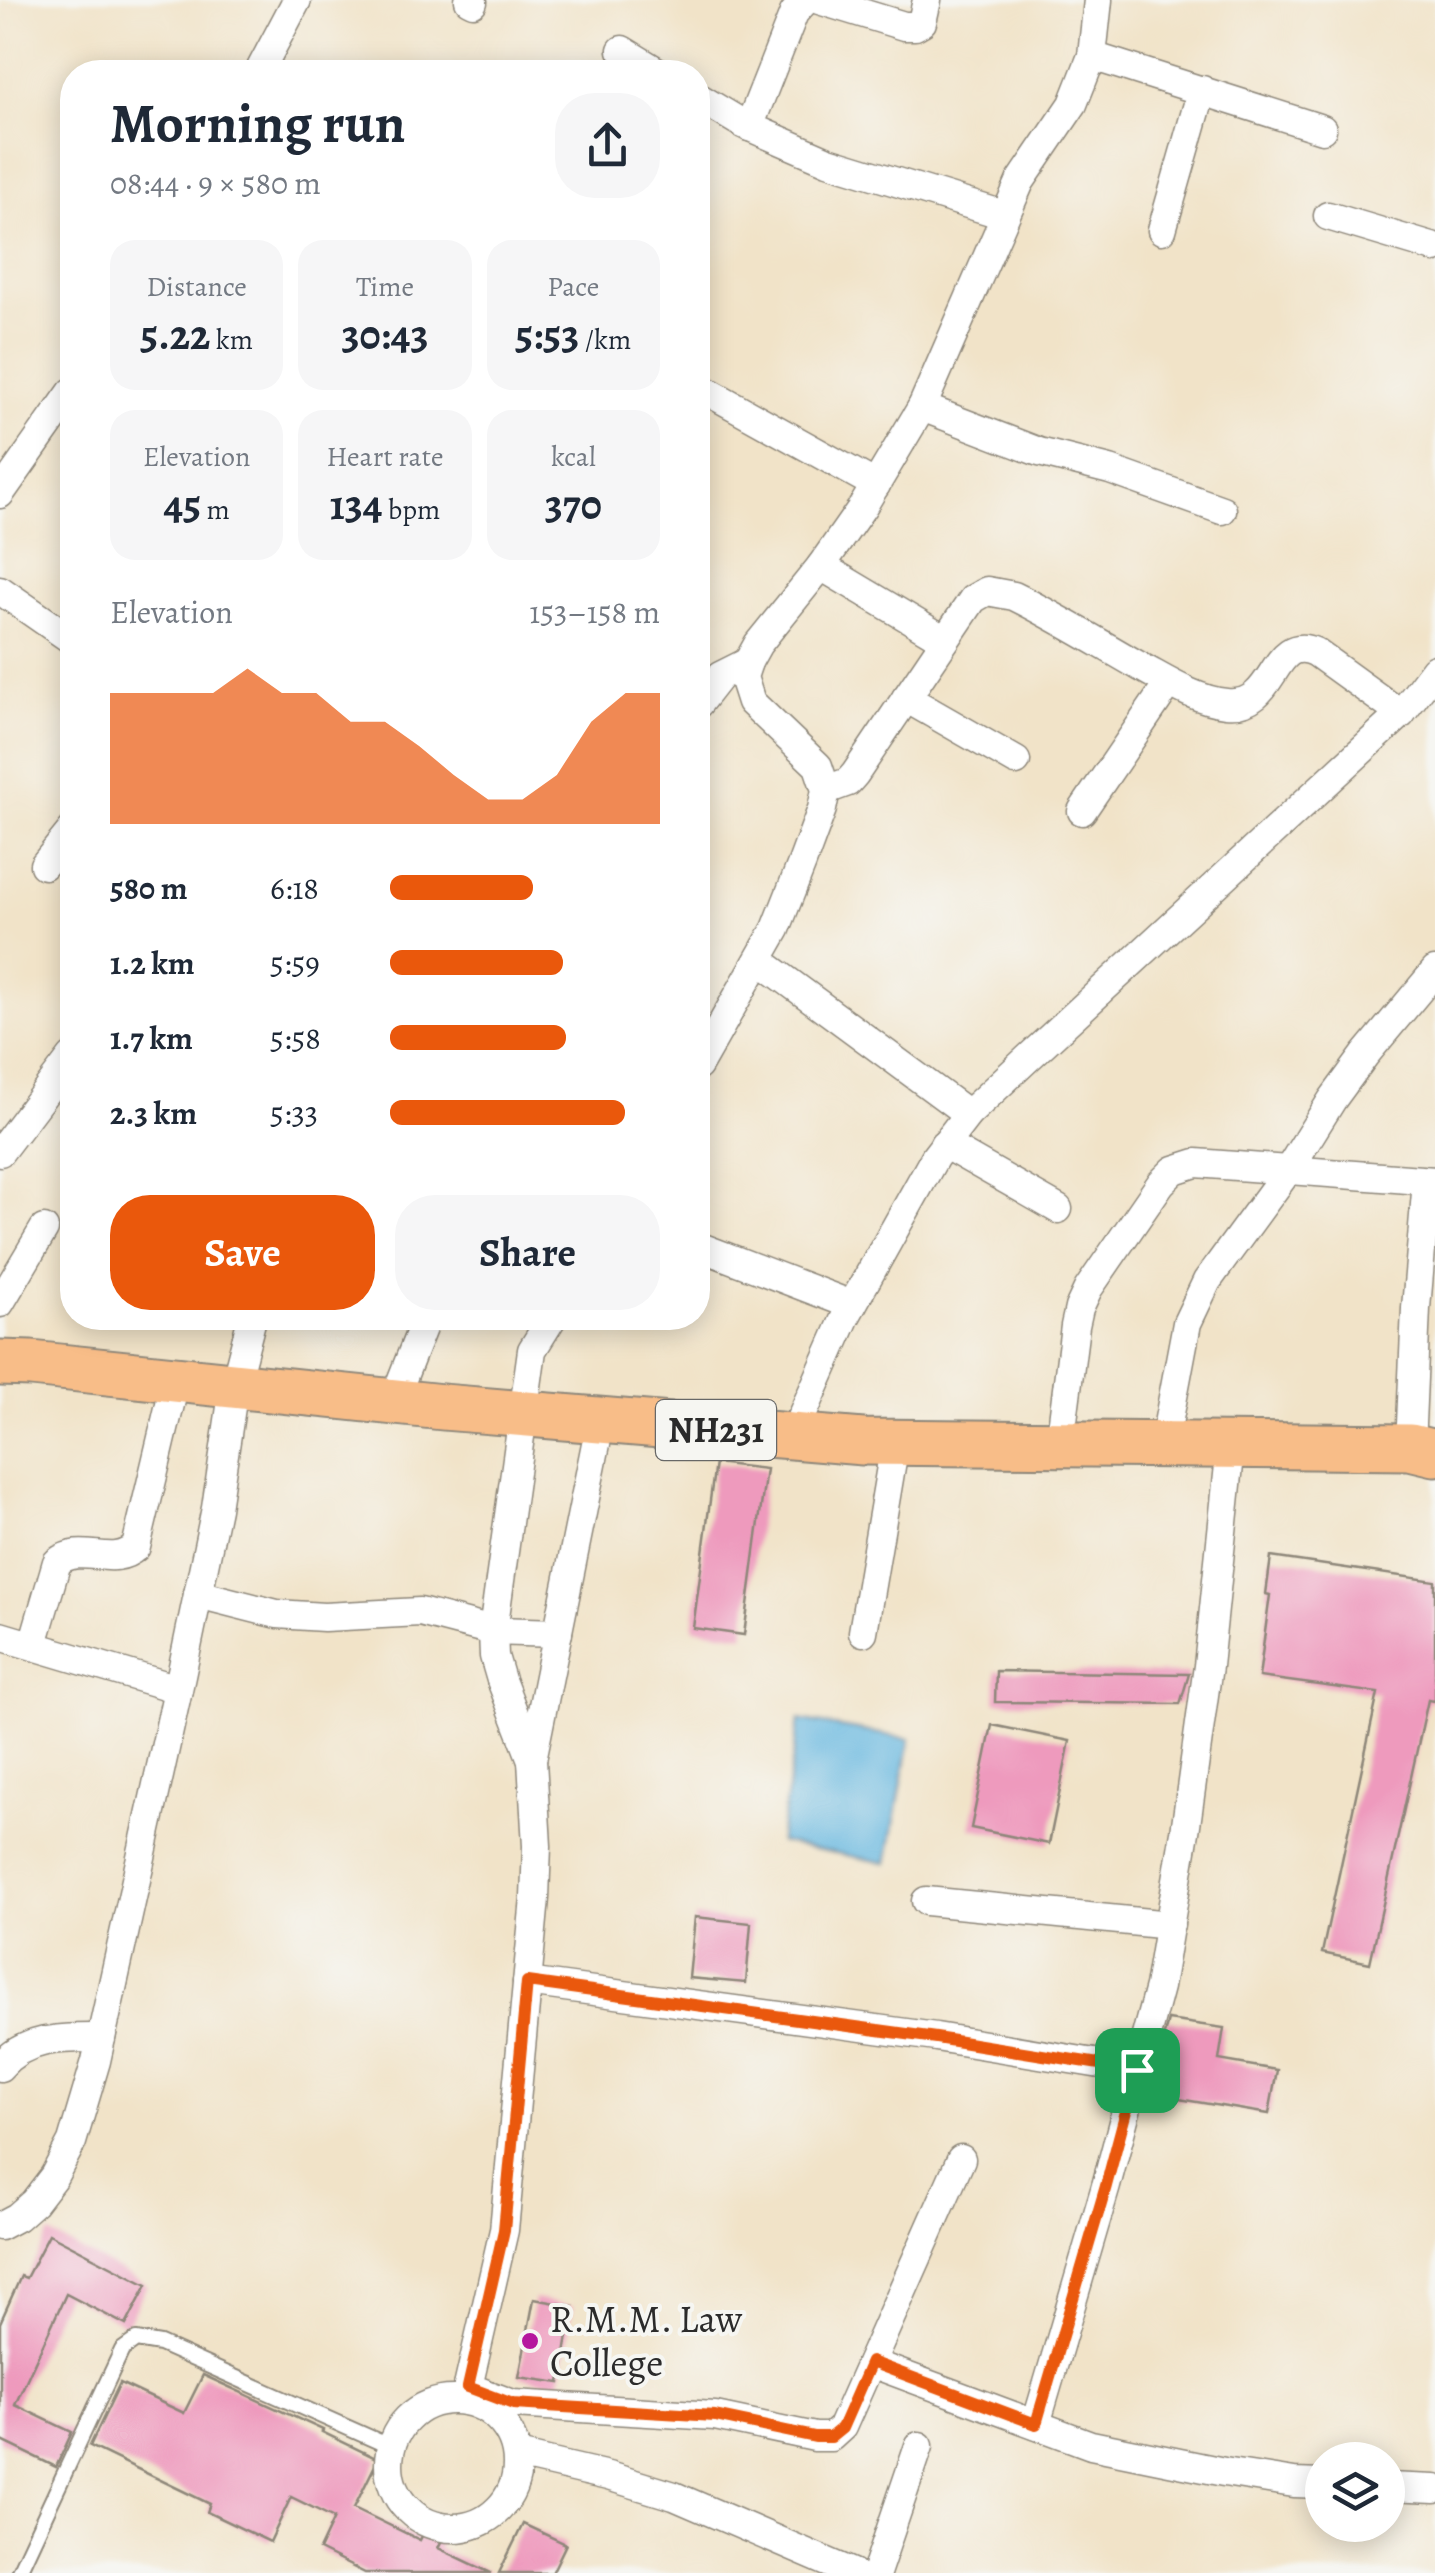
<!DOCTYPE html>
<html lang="en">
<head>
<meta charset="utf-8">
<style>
	:root { --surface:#fff; --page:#f6f6f7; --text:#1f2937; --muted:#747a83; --accent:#ea580c }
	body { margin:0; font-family:Alegreya,serif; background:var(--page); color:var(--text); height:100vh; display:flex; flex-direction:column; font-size:38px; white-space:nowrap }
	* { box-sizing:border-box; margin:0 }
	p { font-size:32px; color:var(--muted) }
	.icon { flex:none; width:55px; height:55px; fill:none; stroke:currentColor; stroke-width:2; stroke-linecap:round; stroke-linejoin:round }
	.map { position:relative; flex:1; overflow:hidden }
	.sheet { position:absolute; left:60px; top:60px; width:650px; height:1270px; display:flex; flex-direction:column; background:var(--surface); border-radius:40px; box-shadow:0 5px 25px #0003 }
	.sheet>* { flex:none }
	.tools { position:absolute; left:1305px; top:2442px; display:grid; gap:20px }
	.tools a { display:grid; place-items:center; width:100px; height:100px; border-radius:50%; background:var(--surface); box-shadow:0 5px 25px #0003; font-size:50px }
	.pin { position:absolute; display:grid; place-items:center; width:85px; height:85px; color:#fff; margin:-42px; border-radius:20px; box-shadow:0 5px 15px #0006 }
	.round { display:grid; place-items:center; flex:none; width:105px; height:105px; border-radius:40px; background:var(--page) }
	.headline { display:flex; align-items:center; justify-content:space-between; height:170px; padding:0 50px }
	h1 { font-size:55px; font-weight:700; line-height:75px }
	.stats { display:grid; grid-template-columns:repeat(3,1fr); gap:15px; height:170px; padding:10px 50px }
	.stats div { display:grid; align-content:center; border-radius:25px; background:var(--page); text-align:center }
	.stats b { font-size:42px; font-weight:700 }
	.stats small { font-size:28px; font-weight:400 }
	.stats p { font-size:28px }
	.chart { height:280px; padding:20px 50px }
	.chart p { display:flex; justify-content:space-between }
	.chart svg { width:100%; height:180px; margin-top:10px; fill:var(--accent); opacity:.7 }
	.primary-button { display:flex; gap:20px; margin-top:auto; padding:20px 50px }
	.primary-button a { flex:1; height:115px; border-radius:40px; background:var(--accent); color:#fff; font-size:40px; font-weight:700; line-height:115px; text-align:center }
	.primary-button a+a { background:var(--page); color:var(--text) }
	ul { padding:0 50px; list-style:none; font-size:32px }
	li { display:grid; grid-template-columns:160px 120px 1fr; align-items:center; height:75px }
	li i { height:25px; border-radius:12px; background:var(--accent) }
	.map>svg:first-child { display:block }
</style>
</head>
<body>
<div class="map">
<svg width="1435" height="2573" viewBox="0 0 1435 2573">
	<rect width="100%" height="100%" fill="#f6f6f2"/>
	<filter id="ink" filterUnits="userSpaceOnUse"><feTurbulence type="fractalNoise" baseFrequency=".01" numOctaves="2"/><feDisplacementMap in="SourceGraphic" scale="20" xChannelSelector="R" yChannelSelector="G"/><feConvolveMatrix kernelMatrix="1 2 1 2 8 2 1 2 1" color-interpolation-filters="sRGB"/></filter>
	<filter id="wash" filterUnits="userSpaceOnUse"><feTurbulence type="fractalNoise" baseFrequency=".0048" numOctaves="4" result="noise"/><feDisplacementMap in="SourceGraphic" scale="40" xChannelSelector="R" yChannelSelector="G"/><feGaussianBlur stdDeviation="2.25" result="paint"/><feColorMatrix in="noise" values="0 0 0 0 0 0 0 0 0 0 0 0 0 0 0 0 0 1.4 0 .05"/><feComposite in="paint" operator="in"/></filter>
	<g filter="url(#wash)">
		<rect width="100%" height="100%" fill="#f1e3c8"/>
		<!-- water -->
		<polygon fill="#64b6df" stroke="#487085" stroke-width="2.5" points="799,1720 910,1739 887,1863 779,1842"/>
		<g id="blocks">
			<!-- building -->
			<g fill="#ee9abd">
				<polygon points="715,1463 766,1469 744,1635 693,1628"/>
				<polygon points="1271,1557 1435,1581 1435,1701 1428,1700 1370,1963 1322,1953 1378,1693 1259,1677 1270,1595 1266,1594"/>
				<polygon points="996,1671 1189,1674 1180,1704 995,1702"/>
				<polygon points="992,1725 1070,1741 1049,1844 971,1828"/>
				<polygon points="695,1917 751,1923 746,1983 689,1978"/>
				<polygon points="1168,2020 1224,2028 1219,2060 1277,2070 1269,2114 1149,2094"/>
				<polygon points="49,2234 147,2285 126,2325 66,2294 15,2405 72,2432 56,2467 0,2440 0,2323 21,2276 26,2278"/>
				<polygon points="534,2299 573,2306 560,2383 519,2377"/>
				<polygon points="203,2375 323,2430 322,2432 378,2459 354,2508 420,2540 427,2526 445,2534 438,2548 491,2573 365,2573 319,2550 334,2518 291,2497 270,2542 207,2512 210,2504 90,2446 120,2383 184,2413"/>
				<polygon points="523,2524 566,2544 552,2573 499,2573"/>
			</g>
		</g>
	</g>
	<g filter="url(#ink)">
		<use href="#blocks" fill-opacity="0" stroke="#8e877a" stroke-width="2.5"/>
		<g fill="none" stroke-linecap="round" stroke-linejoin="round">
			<!-- service casing -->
			<g stroke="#8e877a" stroke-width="18">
				<polyline id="service" points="18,2573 122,2350 136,2340 160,2344 391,2447"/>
			</g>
			<!-- minor casing -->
			<g stroke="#8e877a" stroke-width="31">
				<g id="minor">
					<polyline points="469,0 473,2"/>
					<polyline points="819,0 904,26 915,26 922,22 927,0"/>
					<polyline points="622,50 658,72"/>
					<polyline points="1092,56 1322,129"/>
					<polyline points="259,72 297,0"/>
					<polyline points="698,97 743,124 828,161 1004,215"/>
					<polyline points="749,127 794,13 806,0"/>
					<polyline points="1328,216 1435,248"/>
					<polyline points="1162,230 1202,90"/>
					<polyline points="698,386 876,485"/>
					<polyline points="922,407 1039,452 1110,470 1222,510"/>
					<polyline points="0,494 72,392"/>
					<polyline points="821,566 945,640"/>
					<polyline points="0,590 72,640"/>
					<polyline points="906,698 1016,761"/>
					<polyline points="698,704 720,676 748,662"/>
					<path d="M826,790L848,782L855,774L973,599L987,591L1014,596C1057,617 1099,643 1141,667C1167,681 1196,700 1226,703C1278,709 1270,632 1315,652L1401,714"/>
					<polyline points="1082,811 1169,683"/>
					<polyline points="44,865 72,830"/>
					<polyline points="759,960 968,1114"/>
					<polyline points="698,1066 776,929 802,863 822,809 826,790 818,766 751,702 743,677 748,662 758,644 821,566 863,506 922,407 1020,182 1073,104 1092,56 1098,0"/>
					<polyline points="944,1144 1058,1209"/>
					<polyline points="0,1152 72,1057"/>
					<polyline points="698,1246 852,1305"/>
					<polyline points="0,1303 44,1229"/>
					<polyline points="393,1402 426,1318"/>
					<polyline points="793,1436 845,1318 935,1157 968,1114 1027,1059 1401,714 1435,669"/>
					<polyline points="1060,1444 1075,1326 1079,1308 1088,1289 1161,1183 1174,1170 1196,1163 1435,1181"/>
					<polyline points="1164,1445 1187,1323 1207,1281 1289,1169 1332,1100 1365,1055 1435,971"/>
					<polyline points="1410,1447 1416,1308 1427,1181"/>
					<polyline points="198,1594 277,1614 324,1617 420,1612 493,1631 558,1633"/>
					<polyline points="863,1632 895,1443"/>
					<polyline points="0,1636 178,1689"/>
					<path d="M33,1644L57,1562C83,1542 112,1569 136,1547L176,1379"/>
					<polyline points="532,1760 601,1419"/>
					<polyline points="926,1901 1170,1925"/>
					<polyline points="527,1982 936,2037 1137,2070"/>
					<path d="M0,2067C25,2036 65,2038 101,2038"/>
					<polyline points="0,2226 17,2217 34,2202 54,2176 72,2142 96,2061 181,1676 216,1508 234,1387 252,1318"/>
					<polyline points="871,2363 1091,2445 1224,2472 1294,2483 1322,2484"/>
					<polyline points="468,2387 513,2404 715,2416 815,2437 831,2437 842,2427 961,2159"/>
					<circle cx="453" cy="2464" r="64"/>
					<polyline points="465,2400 504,2230 535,1898 537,1846 532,1760 501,1680 494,1656 493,1631 532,1350 552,1318"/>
					<polyline points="1036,2424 1106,2186 1159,1987 1185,1832 1208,1666 1231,1446"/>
					<polyline points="517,2455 608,2476 674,2496 853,2573"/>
					<polyline points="1388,2487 1435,2489"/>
					<polyline points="876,2573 919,2446"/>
				</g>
			</g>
			<!-- trunk casing -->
			<g stroke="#8e877a" stroke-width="49">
				<polyline id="trunk" points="0,1363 31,1364 443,1407 863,1442 1410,1447 1435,1453"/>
			</g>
			<!-- service -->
			<use href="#service" stroke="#fff" stroke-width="14"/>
			<!-- minor -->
			<use href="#minor" stroke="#fff" stroke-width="28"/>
			<!-- trunk -->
			<use href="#trunk" stroke="#f8bd88" stroke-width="45"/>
		</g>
	</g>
	<g fill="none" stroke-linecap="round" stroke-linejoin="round" filter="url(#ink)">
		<!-- route casing -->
		<g stroke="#fff" stroke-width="20">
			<polygon id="route" points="527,1982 936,2038 1137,2070 1106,2186 1036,2424 871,2362 842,2428 831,2437 815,2437 715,2416 513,2404 468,2387 504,2230"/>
		</g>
		<!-- route -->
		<use href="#route" stroke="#ea580c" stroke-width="12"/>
	</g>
	<!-- markers -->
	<circle fill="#b5179e" stroke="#f6f6f2" stroke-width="4" cx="530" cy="2341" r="10"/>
	<g text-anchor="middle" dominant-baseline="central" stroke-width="8" stroke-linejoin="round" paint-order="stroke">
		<!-- shield labels -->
		<rect fill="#f6f6f2" stroke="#686867" stroke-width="2.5" x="656" y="1400" width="120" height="60" rx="8"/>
		<g font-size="35" font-weight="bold" fill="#2b2b2b">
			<text x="716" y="1430">NH231</text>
		</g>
		<!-- poi labels -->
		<g font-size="38" fill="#2b2b2b" stroke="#f6f6f2" text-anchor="start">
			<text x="550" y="2319">R.M.M. Law<tspan x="550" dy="44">College</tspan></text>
		</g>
	</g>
</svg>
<div class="tools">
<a><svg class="icon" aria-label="layers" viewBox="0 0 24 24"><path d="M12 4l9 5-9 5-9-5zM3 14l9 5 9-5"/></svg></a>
</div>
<div class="pin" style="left:1137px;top:2070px;background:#1e9e55"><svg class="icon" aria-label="arrive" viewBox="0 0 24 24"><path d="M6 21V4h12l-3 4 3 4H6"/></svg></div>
<section class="sheet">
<div class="headline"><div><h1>Morning run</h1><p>08:44 · 9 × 580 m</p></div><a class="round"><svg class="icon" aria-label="share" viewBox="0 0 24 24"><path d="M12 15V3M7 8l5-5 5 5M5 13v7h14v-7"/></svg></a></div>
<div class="stats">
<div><p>Distance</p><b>5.22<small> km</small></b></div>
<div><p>Time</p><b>30:43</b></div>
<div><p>Pace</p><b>5:53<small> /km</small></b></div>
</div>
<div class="stats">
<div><p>Elevation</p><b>45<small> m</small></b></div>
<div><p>Heart rate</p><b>134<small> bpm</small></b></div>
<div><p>kcal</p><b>370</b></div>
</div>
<div class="chart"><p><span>Elevation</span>153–158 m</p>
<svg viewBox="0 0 160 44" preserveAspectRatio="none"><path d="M0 44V12L10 12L20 12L30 12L40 6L50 12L60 12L70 19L80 19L90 25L100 32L110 38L120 38L130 32L140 19L150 12L160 12V44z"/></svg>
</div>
<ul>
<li><b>580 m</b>6:18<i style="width:53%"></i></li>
<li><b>1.2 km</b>5:59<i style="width:64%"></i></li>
<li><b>1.7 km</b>5:58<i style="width:65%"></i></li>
<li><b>2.3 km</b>5:33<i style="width:87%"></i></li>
</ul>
<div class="primary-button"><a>Save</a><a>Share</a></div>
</section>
</div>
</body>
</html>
